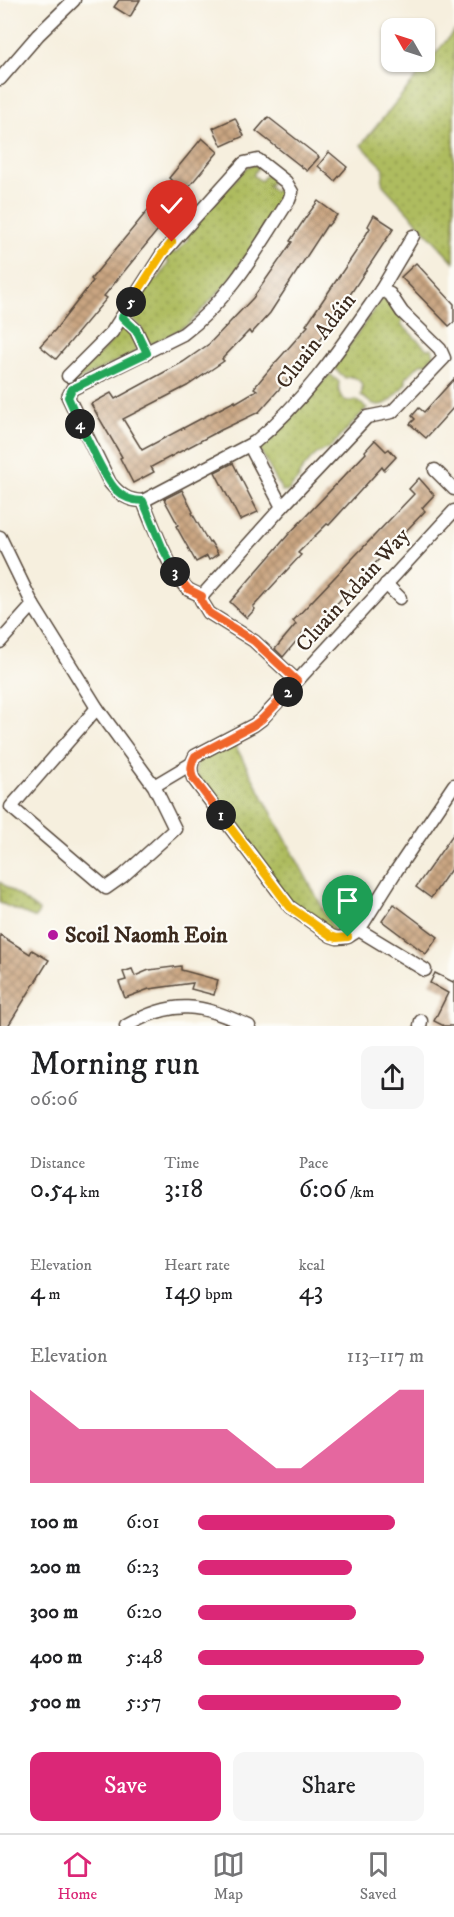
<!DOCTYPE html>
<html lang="en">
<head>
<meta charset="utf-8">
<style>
	:root { --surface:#fff; --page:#f6f6f6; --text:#202124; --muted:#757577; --line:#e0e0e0; --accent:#db2777 }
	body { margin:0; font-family:"IM FELL DW Pica",serif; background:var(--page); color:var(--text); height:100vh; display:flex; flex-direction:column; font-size:22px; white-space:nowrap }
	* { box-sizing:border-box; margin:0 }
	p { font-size:20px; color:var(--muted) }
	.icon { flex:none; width:33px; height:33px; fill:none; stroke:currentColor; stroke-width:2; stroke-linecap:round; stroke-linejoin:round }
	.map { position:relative; height:1026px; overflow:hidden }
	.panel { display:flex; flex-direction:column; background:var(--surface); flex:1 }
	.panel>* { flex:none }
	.needle { width:39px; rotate:309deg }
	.tools { position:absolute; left:381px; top:18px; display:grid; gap:12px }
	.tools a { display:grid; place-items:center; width:54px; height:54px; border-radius:12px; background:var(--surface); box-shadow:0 2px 4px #0004; font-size:30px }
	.pin { position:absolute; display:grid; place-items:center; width:51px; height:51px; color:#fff; margin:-62px -26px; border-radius:50% 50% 50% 0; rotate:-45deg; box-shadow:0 0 6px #0007 }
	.pin .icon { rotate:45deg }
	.km { position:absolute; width:30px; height:30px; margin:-15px; border-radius:50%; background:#222; color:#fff; font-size:16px; line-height:30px; text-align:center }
	.round { display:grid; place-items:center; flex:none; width:63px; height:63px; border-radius:12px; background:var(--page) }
	.head { display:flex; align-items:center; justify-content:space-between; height:102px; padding:0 30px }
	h1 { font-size:33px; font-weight:600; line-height:45px }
	.metrics { display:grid; grid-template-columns:repeat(3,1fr); gap:9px; height:102px; padding:6px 30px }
	.metrics div { display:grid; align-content:center }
	.metrics b { font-size:26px; font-weight:600 }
	.metrics small { font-size:16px; font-weight:400 }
	.metrics p { font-size:16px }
	.chart { height:168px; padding:12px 30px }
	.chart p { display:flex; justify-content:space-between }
	.chart svg { width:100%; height:108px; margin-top:6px; fill:var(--accent); opacity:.7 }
	.primary-button { display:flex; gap:12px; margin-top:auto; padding:12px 30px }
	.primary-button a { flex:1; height:69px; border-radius:12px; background:var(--accent); color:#fff; font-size:24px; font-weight:600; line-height:69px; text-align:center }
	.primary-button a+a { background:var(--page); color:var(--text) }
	ul { padding:0 30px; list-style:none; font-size:20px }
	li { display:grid; grid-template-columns:96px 72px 1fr; align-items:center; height:45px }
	li i { height:15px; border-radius:8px; background:var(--accent) }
	.tabs { display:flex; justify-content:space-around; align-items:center; height:84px; border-top:2px solid var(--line); background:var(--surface); font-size:16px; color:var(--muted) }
	.tabs a { display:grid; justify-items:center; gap:3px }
	.tabs .on { color:var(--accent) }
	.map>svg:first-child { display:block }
</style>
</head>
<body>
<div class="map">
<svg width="454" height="1026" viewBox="0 0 454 1026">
	<defs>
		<pattern id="grass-dots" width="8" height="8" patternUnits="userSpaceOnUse" patternTransform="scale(1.5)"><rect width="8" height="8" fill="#aebc5f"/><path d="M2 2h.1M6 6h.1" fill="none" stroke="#8f994e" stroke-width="1.8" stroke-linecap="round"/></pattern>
		<pattern id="building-cross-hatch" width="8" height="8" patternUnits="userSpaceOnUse" patternTransform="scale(1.5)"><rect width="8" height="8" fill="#caa682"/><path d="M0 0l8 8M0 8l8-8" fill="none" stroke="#a5876a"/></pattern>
	</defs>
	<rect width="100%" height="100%" fill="#fdfcf7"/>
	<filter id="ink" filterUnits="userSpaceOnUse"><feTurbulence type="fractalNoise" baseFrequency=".0167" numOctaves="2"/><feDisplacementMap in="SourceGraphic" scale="12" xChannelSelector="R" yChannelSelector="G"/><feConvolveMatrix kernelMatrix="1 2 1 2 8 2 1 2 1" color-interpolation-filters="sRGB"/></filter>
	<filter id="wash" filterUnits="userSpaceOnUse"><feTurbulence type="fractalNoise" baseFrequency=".008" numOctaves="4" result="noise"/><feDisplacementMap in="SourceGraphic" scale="24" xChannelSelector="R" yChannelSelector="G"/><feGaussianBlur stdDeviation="1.35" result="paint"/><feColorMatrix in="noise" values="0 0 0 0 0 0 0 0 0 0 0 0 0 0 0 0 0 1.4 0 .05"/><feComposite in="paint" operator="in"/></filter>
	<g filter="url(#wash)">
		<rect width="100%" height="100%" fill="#f6efde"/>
		<!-- grass -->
		<g fill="url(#grass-dots)" stroke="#74733e" stroke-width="1.5">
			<polygon points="454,31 454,262 383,185 382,182 384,168 361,145"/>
			<polygon points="253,164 259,167 253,175 261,181 267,173 274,179 268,186 275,192 281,184 284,190 285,198 229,281 188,325 153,344 147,341 142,329 131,317 131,312 153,278 158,280 169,262 165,259 171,250 175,254 189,238 186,235 247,167"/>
			<path d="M381,299H387L403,320L401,324L403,326L427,349L432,348L434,355L427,363L420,364L406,378V383C397,393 389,409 374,404C369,403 365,398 361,395C365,383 357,374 345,378L334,368Z"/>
			<polygon points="123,328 127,329 137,348 132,354 70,384 117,336 120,330"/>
			<path d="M330,374L339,382C337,395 343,404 356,400L367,408L329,449C316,450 307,464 299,474V478L287,492L282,491L259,448L272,438Z"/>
			<polygon points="234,743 335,931 327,930 287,899 195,774 197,761"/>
			<polygon points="0,882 39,911 36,918 0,903"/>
		</g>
		<g id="blocks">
			<!-- building -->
			<g fill="url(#building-cross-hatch)">
				<polygon points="119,0 140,0 130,17 114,7"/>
				<polygon points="268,117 319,157 307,171 256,131"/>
				<polygon points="235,118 244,136 222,146 213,128"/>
				<polygon points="202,138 218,152 181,196 184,198 104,296 107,298 56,359 40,346 55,330 93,281 91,279 172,181 169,178"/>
				<polygon points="329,152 347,167 335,181 318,166"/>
				<polygon points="318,201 337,215 328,226 327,225 270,313 251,334 249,331 222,359 224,361 187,386 123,419 142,450 206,416 235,401 235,403 257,390 254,388 268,371 308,326 306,325 355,253 370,228 368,226 374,215 394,228 318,343 319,344 259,412 221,430 151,467 154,472 133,483 120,458 122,457 91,404 111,393 115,399 183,362 209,344 253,298 292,242 290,241 306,217"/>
				<polygon points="416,263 454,304 454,322 449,326 401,277"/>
				<polygon points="454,379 454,407 426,438 410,424 415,419 412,416 419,408 424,412"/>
				<polygon points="375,440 386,451 389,449 396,457 384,470 382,467 329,525 327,524 298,553 301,555 253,607 255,609 247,618 230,602 288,535 366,453 365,451"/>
				<polygon points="233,463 258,512 240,520 215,472"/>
				<polygon points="419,478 434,495 422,508 425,511 307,635 304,632 283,657 275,649 296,624 293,621 414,494 409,489"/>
				<polygon points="182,490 193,512 192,513 209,543 211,542 218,554 209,560 207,556 196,562 176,526 178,525 164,499"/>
				<polygon points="454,833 454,865 431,898 416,887"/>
				<polygon points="394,904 438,937 426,954 382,921"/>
				<polygon points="0,935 30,954 32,950 49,960 8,1026 0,1026"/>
				<polygon points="181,966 181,970 218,980 214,995 191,989 193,983 149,989 125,998 119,982 126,980 123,972 132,969 135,976 149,970"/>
				<polygon points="435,973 453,982 454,980 454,1026 444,1026 434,1021 448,993 430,983"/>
			</g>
		</g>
	</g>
	<g filter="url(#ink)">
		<use href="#blocks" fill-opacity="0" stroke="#57483b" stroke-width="1.5"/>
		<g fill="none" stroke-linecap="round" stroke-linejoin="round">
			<!-- minor casing -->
			<g stroke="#57483b" stroke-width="15">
				<g id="minor">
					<polyline points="0,79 38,35 74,0"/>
					<polyline points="381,290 413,236"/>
					<polyline points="122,317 136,330 147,353"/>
					<path d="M68,376L112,332L162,254L244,163L258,160L286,182L292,192L289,200C258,248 230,299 183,334L72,389L68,397L110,483C119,494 128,501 143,501C152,523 171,576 189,590C193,592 198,594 202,596L201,600L209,613L254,641L297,681"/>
					<polyline points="435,470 454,489"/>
					<path d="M143,501L255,442C306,400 343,344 381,290L390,294L402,312L440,349L444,358L392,412L367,417L282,507L253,452"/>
					<path d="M454,511L262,719L254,725L195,756C191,764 190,769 193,778L290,907L331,936L337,938L348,937L359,930L396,871L454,785"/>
					<polyline points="0,537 33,605"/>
					<polyline points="386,584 400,598"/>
					<polyline points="202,596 282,507"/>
					<polyline points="0,642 33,605 97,708"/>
					<polyline points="154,786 97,708 11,807 106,888 123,876 175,829 154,786 191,764"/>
					<polyline points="359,930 425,970"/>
					<path d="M126,1026C175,998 200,1004 249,1026"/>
					<polyline points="420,1026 421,1021"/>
				</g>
			</g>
			<!-- minor -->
			<use href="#minor" stroke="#fff" stroke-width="12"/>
		</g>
	</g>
	<g fill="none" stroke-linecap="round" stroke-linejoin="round" filter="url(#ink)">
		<!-- split-1 casing -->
		<g stroke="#fff" stroke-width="12">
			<polyline id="split-1" points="221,815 290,907 331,936 337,938 348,937"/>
		</g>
		<!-- split-2 casing -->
		<g stroke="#fff" stroke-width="12">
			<path id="split-2" d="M221,815L193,778C190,769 191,764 195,756L254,725L262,719L288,692"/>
		</g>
		<!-- split-3 casing -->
		<g stroke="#fff" stroke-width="12">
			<polyline id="split-3" points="175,572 188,589 202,596 201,600 209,613 254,641 297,681 288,692"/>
		</g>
		<!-- split-4 casing -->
		<g stroke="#fff" stroke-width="12">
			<path id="split-4" d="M80,424C88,440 105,480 117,491C124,498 133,501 143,501L162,547L175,572"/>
		</g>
		<!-- split-5 casing -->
		<g stroke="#fff" stroke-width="12">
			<polyline id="split-5" points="80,424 68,397 72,389 147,353 136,330 122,317 131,302"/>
		</g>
		<!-- split-6 casing -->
		<g stroke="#fff" stroke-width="12">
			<polyline id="split-6" points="131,302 162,254 172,242"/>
		</g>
		<!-- split-1 -->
		<use href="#split-1" stroke="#f5b400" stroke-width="8"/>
		<!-- split-2 -->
		<use href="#split-2" stroke="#f0652b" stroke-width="8"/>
		<!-- split-3 -->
		<use href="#split-3" stroke="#f0652b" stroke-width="8"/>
		<!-- split-4 -->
		<use href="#split-4" stroke="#22a559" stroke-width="8"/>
		<!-- split-5 -->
		<use href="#split-5" stroke="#22a559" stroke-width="8"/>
		<!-- split-6 -->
		<use href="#split-6" stroke="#f5b400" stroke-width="8"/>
	</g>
	<!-- markers -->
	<circle fill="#b5179e" stroke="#fdfcf7" stroke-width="2" cx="53" cy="935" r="6"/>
	<g text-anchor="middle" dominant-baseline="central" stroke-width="4.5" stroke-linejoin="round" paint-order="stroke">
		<!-- street labels -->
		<g font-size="22" fill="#3b2a1e" stroke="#fdfcf7">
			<text transform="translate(316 341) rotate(-52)">Cluain Adáin</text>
			<text transform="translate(353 590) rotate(-48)">Cluain Adain Way</text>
		</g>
		<!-- poi labels -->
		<g font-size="22" font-weight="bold" fill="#3b2a1e" stroke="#fdfcf7" text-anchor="start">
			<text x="65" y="935">Scoil Naomh Eoin</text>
		</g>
	</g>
</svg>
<div class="tools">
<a><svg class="needle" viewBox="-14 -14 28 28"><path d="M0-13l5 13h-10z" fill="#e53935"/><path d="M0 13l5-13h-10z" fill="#757577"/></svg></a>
</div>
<div class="pin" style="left:348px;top:937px;background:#1e9e55"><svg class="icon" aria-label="arrive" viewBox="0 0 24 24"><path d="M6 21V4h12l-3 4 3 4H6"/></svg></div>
<div class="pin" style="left:172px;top:242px;background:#d93025"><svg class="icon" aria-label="check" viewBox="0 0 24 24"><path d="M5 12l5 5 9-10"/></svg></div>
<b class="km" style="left:221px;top:815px">1</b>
<b class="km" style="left:288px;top:692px">2</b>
<b class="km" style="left:175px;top:572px">3</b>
<b class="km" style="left:80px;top:424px">4</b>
<b class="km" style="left:131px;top:302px">5</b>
</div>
<section class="panel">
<div class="head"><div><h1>Morning run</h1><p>06:06</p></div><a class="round"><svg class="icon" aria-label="share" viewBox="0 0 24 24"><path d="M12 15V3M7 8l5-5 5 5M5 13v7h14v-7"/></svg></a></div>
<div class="metrics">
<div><p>Distance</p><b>0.54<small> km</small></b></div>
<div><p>Time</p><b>3:18</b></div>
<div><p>Pace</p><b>6:06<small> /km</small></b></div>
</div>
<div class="metrics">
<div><p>Elevation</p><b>4<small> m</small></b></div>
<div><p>Heart rate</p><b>149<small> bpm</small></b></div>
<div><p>kcal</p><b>43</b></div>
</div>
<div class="chart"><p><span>Elevation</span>113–117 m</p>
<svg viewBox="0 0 160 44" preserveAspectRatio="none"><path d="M0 44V6L10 14L20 22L30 22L40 22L50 22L60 22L70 22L80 22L90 30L100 38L110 38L120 30L130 22L140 14L150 6L160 6V44z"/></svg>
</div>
<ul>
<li><b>100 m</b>6:01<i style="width:87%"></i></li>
<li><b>200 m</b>6:23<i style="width:68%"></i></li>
<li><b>300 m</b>6:20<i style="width:70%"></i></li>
<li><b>400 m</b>5:48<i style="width:100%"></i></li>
<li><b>500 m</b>5:57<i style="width:90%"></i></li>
</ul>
<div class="primary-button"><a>Save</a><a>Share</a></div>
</section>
<nav class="tabs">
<a class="on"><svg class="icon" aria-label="home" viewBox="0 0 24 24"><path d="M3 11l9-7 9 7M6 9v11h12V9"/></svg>Home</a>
<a><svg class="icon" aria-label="map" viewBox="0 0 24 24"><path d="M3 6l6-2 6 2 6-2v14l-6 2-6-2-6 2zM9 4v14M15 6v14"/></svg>Map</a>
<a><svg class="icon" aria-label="saved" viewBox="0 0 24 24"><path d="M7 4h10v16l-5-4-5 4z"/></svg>Saved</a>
</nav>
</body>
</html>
